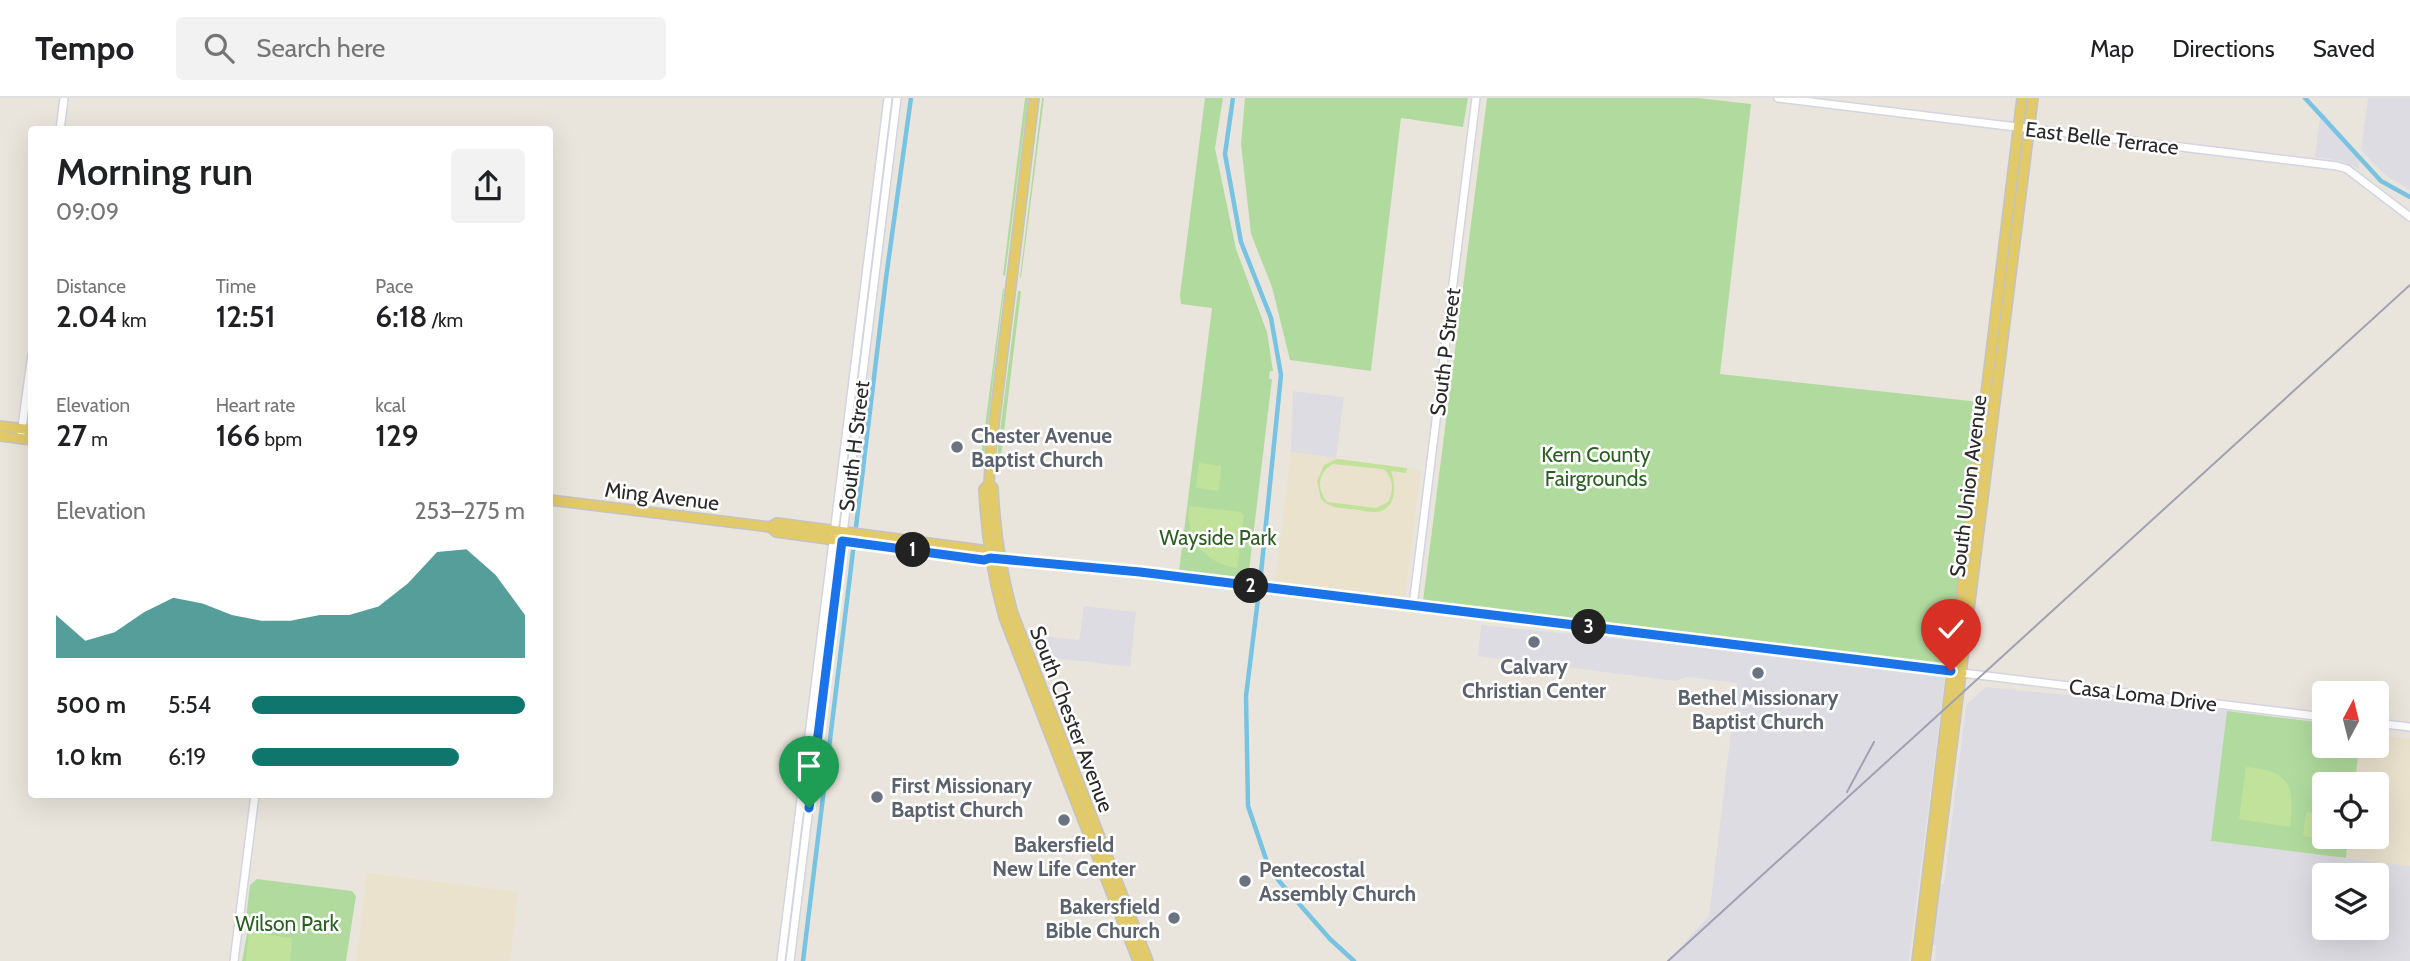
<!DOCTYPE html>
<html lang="en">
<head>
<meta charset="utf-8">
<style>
	:root { --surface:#fff; --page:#f2f2f2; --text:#202124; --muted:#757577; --line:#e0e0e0; --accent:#0f766e }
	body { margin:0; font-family:Cabin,sans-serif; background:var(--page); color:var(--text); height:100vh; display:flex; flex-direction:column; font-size:26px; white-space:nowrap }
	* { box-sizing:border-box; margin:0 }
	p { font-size:23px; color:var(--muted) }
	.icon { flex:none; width:38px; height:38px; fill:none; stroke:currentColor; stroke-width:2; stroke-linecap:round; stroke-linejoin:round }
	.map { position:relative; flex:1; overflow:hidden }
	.sheet { position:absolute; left:28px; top:28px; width:525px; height:672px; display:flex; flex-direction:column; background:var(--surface); border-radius:7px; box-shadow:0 7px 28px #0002 }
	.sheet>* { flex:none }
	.needle { width:46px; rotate:7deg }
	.fabs { position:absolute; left:2312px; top:583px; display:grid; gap:14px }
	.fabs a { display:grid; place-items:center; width:77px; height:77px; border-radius:7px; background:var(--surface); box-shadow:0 7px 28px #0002; font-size:35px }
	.pin { position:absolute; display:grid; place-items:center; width:60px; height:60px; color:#fff; margin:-72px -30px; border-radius:50% 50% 50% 0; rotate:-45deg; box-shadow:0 0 7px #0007 }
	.pin .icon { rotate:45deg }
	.km { position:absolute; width:35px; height:35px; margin:-18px; border-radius:50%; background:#222; color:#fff; font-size:19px; line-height:35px; text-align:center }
	.round { display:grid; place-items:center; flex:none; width:74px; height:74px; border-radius:7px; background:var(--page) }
	.headline { display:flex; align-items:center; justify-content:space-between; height:119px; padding:0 28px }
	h1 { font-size:38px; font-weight:600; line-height:52px }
	.figures { display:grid; grid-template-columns:repeat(3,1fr); gap:10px; height:119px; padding:7px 28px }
	.figures div { display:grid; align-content:center }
	.figures b { font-size:30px; font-weight:600 }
	.figures small { font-size:19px; font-weight:400 }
	.figures p { font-size:19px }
	.chart { height:196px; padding:14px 28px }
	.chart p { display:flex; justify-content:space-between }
	.chart svg { width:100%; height:126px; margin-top:7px; fill:var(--accent); opacity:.7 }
	ul { padding:0 28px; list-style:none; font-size:23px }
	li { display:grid; grid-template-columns:112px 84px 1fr; align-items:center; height:52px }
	li i { height:18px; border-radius:9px; background:var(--accent) }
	header { display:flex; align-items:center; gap:42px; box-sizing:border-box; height:98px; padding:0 35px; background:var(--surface); border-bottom:2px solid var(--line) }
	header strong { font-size:33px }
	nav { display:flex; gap:38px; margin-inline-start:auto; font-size:24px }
	.search { width:490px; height:63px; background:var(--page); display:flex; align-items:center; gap:18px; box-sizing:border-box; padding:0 24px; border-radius:7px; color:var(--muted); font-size:26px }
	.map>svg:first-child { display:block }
</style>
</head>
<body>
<header>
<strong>Tempo</strong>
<div class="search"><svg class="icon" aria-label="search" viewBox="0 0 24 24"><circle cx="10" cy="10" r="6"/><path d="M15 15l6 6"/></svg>Search here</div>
<nav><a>Map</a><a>Directions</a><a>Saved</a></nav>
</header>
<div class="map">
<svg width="2410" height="863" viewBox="0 0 2410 863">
	<rect width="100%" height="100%" fill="#eae5dc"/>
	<!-- industrial -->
	<g fill="#dedce3" fill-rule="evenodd">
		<polygon points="2368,0 2410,0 2410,92 2384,76 2361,52"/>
		<polygon points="2321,12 2360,59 2359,71 2342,63 2315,59"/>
		<polygon points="1293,293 1344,299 1336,360 1291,354"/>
		<polygon points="1084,508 1136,514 1130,569 1038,558 1029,536 1079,542"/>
		<polygon points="1481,527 1691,548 1945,579 1909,863 1668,863 1709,818 1737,585 1687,579 1675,583 1478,558"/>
		<path d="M1986,589L2227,613L2212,743L2410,768V863H1935L1936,847L1927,846L1935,786H1944L1966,607ZM2324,777H2376V830H2324Z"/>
	</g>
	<!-- education -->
	<g fill="#eae2cd">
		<polygon points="1291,354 1421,372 1405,501 1275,485"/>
		<polygon points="2377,637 2410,641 2410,768 2346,760 2348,739 2376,738 2376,686 2355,686 2359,648 2376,648"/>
		<polygon points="367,775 518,794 510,863 356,863"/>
	</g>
	<!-- green -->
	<g fill="#b1db9e">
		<polygon points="1025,0 1028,0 1005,178 1003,177"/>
		<polygon points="1042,0 1044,0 1021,180 1020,179"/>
		<polygon points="1205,0 1223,0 1215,50 1236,151 1267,234 1273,273 1270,273 1269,281 1272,281 1248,481 1179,473 1212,210 1181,206 1180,197"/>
		<polygon points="1245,0 1468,0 1463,29 1401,20 1371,273 1290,262 1272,189 1251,136 1241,46"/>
		<polygon points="1487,0 1698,0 1751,6 1720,276 1980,304 1947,570 1423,503"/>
		<polygon points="1003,190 1004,191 984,359 981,359"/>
		<polygon points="1018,193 1021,193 1000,367 997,366 998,349"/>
		<polygon points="2227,613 2324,625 2324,648 2359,648 2355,686 2324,686 2324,738 2348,739 2346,760 2211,743"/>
		<polygon points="257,781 352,793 356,798 346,863 242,863 248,830 245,829 250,787"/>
	</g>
	<!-- pitch -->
	<g fill="#c1e29b" fill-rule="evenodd">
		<path d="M1337,361L1407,370L1406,375L1391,373C1396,386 1397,407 1381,413C1373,416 1361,412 1352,411C1340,410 1329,410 1321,401L1317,383L1324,367ZM1333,366L1383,371C1394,380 1394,392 1388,404L1376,410L1327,404C1316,391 1318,374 1333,366Z"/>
		<polygon points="1199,365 1221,368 1219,393 1196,390"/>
		<path d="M1189,408L1241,414L1244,417L1237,470C1205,465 1185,442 1189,408Z"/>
		<path d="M2246,669C2290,673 2295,688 2290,729L2239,721Z"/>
		<polygon points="2306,714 2319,715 2316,740 2303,738"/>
		<polygon points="249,835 292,840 290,863 246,863"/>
	</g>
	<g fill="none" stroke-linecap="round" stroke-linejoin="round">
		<!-- canal -->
		<g stroke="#79c3e2" stroke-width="4.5">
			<polyline points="1233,0 1225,56 1241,144 1271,220 1281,277 1260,485"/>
			<polyline points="2305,0 2381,83 2410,99"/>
			<polyline points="855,437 886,180 911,0"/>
			<polyline points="1259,493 1246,598 1248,708 1266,761"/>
			<polyline points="1273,773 1279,783 1330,841 1354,863"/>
			<polyline points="803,863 854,445"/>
		</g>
		<!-- minor casing -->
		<g stroke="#d2d4e1" stroke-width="10">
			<g id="minor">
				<polyline points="1778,0 2337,68 2347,71 2410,119"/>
				<polyline points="60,32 64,0"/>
				<polyline points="21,336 32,256"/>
				<polyline points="1413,508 1476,0"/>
				<polyline points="1962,575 2324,619"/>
				<polyline points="2376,625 2410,629"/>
				<polyline points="234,863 255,696"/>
				<polyline points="781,863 888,0"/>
				<polyline points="790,863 897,0"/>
			</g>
		</g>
		<!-- major casing -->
		<g stroke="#c3c3c3" stroke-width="12">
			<g id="major">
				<path d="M1034,0L991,351L989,386L993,390C995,433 1001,474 1013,516L1148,863"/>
				<polyline points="0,328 32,332"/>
				<polyline points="0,338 32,342"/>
				<path d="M989,386L984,391C986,435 992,476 1004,519L1138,863"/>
				<polyline points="550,402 770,429 777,425 981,452 990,460"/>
				<polyline points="770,429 776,434 984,462 990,460 1140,474 1962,575"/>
				<polyline points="1917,863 2022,0"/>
				<polyline points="1925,863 2033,0"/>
			</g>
		</g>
		<!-- minor -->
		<use href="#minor" stroke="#fff" stroke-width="7"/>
		<!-- major -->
		<use href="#major" stroke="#e2ca69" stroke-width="9"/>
		<!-- rail -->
		<g stroke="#a0a2b2" stroke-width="2">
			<polyline points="1847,694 1874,644"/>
			<polyline points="1668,863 2410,187"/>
		</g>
	</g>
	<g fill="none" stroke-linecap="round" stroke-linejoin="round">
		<!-- route casing -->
		<g stroke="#fff" stroke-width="14">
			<polyline id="route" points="809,710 842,443 984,462 990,460 1140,474 1951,573"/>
		</g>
		<!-- route -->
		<use href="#route" stroke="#1a73e8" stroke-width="9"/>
	</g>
	<!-- markers -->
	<g fill="#6b7280" stroke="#fff" stroke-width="2.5">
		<circle cx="957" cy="349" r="7"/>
		<circle cx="1534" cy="544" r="7"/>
		<circle cx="1758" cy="575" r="7"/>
		<circle cx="877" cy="699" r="7"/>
		<circle cx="1064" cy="722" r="7"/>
		<circle cx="1245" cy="783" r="7"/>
		<circle cx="1174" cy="820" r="7"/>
	</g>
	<g text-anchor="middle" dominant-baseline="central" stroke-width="5" stroke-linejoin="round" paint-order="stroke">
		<!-- street labels -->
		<g font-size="21" fill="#292929" stroke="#fff">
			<text transform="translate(2102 40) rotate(7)">East Belle Terrace</text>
			<text transform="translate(1445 254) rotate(-83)">South P Street</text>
			<text transform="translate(854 348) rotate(-83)">South H Street</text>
			<text transform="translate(1968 388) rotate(-83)">South Union Avenue</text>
			<text transform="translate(662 398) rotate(7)">Ming Avenue</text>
			<text transform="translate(2143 597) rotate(7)">Casa Loma Drive</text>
			<text transform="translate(1072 621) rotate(69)">South Chester Avenue</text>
		</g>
		<!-- worship labels -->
		<g font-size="21" font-weight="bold" fill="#5b616d" stroke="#fff" text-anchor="start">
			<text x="971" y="337">Chester Avenue<tspan x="971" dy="24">Baptist Church</tspan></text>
			<text x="1534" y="568" text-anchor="middle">Calvary<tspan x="1534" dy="24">Christian Center</tspan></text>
			<text x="1758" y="599" text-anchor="middle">Bethel Missionary<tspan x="1758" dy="24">Baptist Church</tspan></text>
			<text x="891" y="687">First Missionary<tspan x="891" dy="24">Baptist Church</tspan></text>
			<text x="1064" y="746" text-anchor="middle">Bakersfield<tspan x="1064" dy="24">New Life Center</tspan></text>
			<text x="1259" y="771">Pentecostal<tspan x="1259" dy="24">Assembly Church</tspan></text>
			<text x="1160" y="808" text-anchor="end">Bakersfield<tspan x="1160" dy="24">Bible Church</tspan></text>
		</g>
		<!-- park labels -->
		<g font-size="21" fill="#2b5f21" stroke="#fff">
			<text x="1596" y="356">Kern County<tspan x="1596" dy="24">Fairgrounds</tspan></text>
			<text x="1218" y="439">Wayside Park</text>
			<text x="287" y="825">Wilson Park</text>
		</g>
	</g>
</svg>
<div class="fabs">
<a><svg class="needle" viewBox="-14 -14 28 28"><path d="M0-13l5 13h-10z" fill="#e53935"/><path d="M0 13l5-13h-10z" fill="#757577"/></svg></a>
<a><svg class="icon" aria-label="locate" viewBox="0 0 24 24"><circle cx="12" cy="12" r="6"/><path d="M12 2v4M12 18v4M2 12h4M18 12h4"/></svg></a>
<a><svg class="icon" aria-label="layers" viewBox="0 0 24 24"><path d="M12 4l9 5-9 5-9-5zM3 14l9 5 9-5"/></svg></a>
</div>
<div class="pin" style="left:809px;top:710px;background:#1e9e55"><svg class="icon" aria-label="arrive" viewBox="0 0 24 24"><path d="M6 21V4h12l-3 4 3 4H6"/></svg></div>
<div class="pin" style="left:1951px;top:573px;background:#d93025"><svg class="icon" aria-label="check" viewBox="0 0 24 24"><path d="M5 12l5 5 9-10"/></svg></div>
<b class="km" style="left:913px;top:452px">1</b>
<b class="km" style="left:1251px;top:488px">2</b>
<b class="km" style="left:1589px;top:529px">3</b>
<section class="sheet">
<div class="headline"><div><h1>Morning run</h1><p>09:09</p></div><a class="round"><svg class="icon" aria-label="share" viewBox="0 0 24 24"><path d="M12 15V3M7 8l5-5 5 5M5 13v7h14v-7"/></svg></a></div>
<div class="figures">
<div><p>Distance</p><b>2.04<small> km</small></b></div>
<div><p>Time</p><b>12:51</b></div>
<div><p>Pace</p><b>6:18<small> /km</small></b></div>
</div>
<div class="figures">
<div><p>Elevation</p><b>27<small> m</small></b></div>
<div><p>Heart rate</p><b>166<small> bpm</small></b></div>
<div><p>kcal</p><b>129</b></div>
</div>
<div class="chart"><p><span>Elevation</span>253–275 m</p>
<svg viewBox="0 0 160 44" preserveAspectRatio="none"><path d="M0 44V29L10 38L20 35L30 28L40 23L50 25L60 29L70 31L80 31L90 29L100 29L110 26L120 18L130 7L140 6L150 15L160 29V44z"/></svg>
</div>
<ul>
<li><b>500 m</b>5:54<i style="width:100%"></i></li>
<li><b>1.0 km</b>6:19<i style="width:76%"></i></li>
</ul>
</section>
</div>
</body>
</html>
